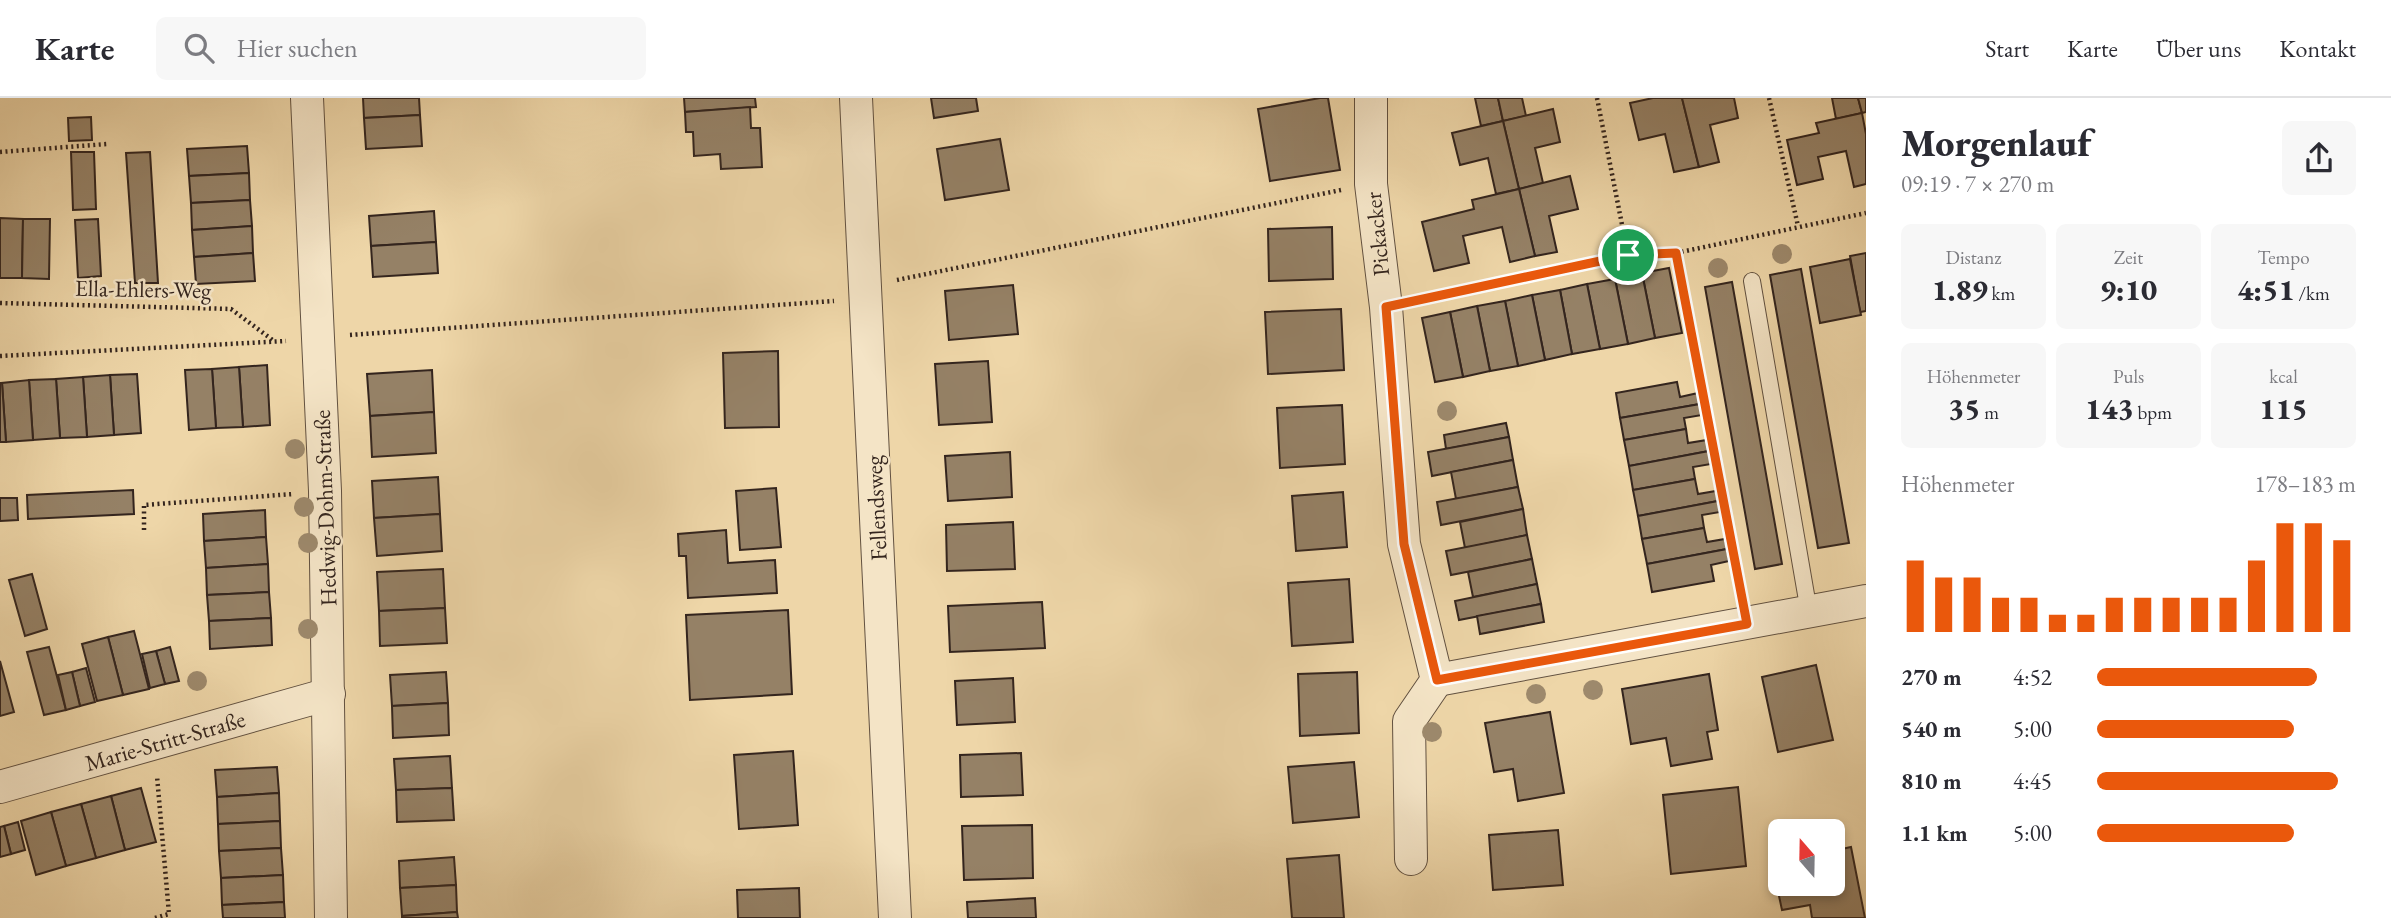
<!DOCTYPE html>
<html lang="de">
<head>
<meta charset="utf-8">
<style>
	:root { --surface:#fff; --page:#f7f7f7; --text:#2b2b33; --muted:#7c7c81; --line:#e1e1e2; --accent:#ea580c }
	body { margin:0; font-family:"EB Garamond",serif; background:var(--page); color:var(--text); height:100vh; display:flex; flex-direction:column; font-size:26px; white-space:nowrap }
	* { box-sizing:border-box; margin:0 }
	p { font-size:23px; color:var(--muted) }
	.icon { flex:none; width:38px; height:38px; fill:none; stroke:currentColor; stroke-width:2; stroke-linecap:round; stroke-linejoin:round }
	.map { position:relative; flex:1; overflow:hidden }
	.drawer { display:flex; flex-direction:column; background:var(--surface); width:525px }
	.drawer>* { flex:none }
	.needle { width:46px; rotate:340deg }
	.controls { position:absolute; left:1768px; top:721px; display:grid; gap:14px }
	.controls a { display:grid; place-items:center; width:77px; height:77px; border-radius:10px; background:var(--surface); box-shadow:0 4px 10px #0003; font-size:35px }
	.pin { position:absolute; display:grid; place-items:center; width:60px; height:60px; color:#fff; margin:-30px; border:4px solid #fff; border-radius:50%; box-shadow:0 2px 7px #0007 }
	.round { display:grid; place-items:center; flex:none; width:74px; height:74px; border-radius:10px; background:var(--page) }
	.headline { display:flex; align-items:center; justify-content:space-between; height:119px; padding:0 35px }
	h1 { font-size:38px; font-weight:800; line-height:52px }
	.figures { display:grid; grid-template-columns:repeat(3,1fr); gap:10px; height:119px; padding:7px 35px }
	.figures div { display:grid; align-content:center; border-radius:10px; background:var(--page); text-align:center }
	.figures b { font-size:30px; font-weight:800 }
	.figures small { font-size:19px; font-weight:400 }
	.figures p { font-size:19px }
	.chart { height:196px; padding:14px 35px }
	.chart p { display:flex; justify-content:space-between }
	.chart svg { width:100%; height:126px; margin-top:7px; stroke:var(--accent); stroke-width:6 }
	ul { padding:0 35px; list-style:none; font-size:23px }
	li { display:grid; grid-template-columns:112px 84px 1fr; align-items:center; height:52px }
	li i { height:18px; border-radius:9px; background:var(--accent) }
	header { display:flex; align-items:center; gap:42px; box-sizing:border-box; height:98px; padding:0 35px; background:var(--surface); border-bottom:2px solid var(--line) }
	header strong { font-size:33px }
	nav { display:flex; gap:38px; margin-inline-start:auto; font-size:24px }
	.search { width:490px; height:63px; background:var(--page); display:flex; align-items:center; gap:18px; box-sizing:border-box; padding:0 24px; border-radius:10px; color:var(--muted); font-size:26px }
	main { display:flex; flex:1; min-height:0 }
	.map>svg:first-child { display:block }
</style>
</head>
<body>
<header>
<strong>Karte</strong>
<div class="search"><svg class="icon" aria-label="search" viewBox="0 0 24 24"><circle cx="10" cy="10" r="6"/><path d="M15 15l6 6"/></svg>Hier suchen</div>
<nav><a>Start</a><a>Karte</a><a>Über uns</a><a>Kontakt</a></nav>
</header>
<main>
<div class="map">
<svg width="1866" height="820" viewBox="0 0 1866 820">
	<rect width="100%" height="100%" fill="#eed6a8"/>
	<filter id="stains"><feTurbulence type="fractalNoise" baseFrequency=".00286" numOctaves="4"/><feColorMatrix values="0 0 0 0 .2 0 0 0 0 .09 0 0 0 0 .02 0 0 0 .5 -.17"/></filter>
	<radialGradient id="worn" r=".72"><stop offset=".6" stop-color="#630" stop-opacity="0"/><stop offset="1" stop-color="#630" stop-opacity=".3"/></radialGradient>
	<!-- building -->
	<g fill="#958166" stroke="#34251e" stroke-width="2">
		<polygon points="363,0 419,0 420,17 364,20"/>
		<polygon points="684,0 755,0 756,9 685,14"/>
		<polygon points="931,0 976,0 978,13 934,20"/>
		<polygon points="1320,0 1328,0 1340,72 1270,83 1258,11"/>
		<polygon points="1475,0 1498,0 1503,23 1481,28"/>
		<polygon points="1498,0 1522,0 1526,18 1503,23"/>
		<polygon points="1653,0 1682,0 1699,69 1674,74 1665,36 1639,42 1630,5"/>
		<polygon points="1682,0 1734,0 1738,20 1710,27 1719,64 1699,69"/>
		<polygon points="1832,0 1858,0 1862,15 1836,21"/>
		<polygon points="1858,0 1866,0 1866,14 1862,15"/>
		<polygon points="750,9 751,30 760,30 762,69 721,71 720,56 694,58 693,34 686,34 685,14"/>
		<polygon points="1553,11 1560,44 1535,50 1543,85 1519,91 1503,23"/>
		<polygon points="1862,15 1866,36 1866,86 1854,89 1846,53 1818,59 1823,81 1797,87 1787,42 1819,35 1816,25"/>
		<polygon points="420,17 422,48 366,51 364,20"/>
		<polygon points="91,19 92,42 69,43 68,20"/>
		<polygon points="1503,23 1519,91 1496,96 1488,60 1460,67 1452,35"/>
		<polygon points="1000,41 1009,92 945,102 937,51"/>
		<polygon points="247,48 249,75 189,78 187,51"/>
		<polygon points="71,54 94,54 96,111 73,112"/>
		<polygon points="150,54 158,185 135,185 126,55"/>
		<polygon points="249,75 250,102 191,105 189,78"/>
		<polygon points="1570,78 1578,111 1549,118 1557,154 1535,158 1519,91"/>
		<polygon points="1519,91 1535,158 1510,164 1502,129 1463,138 1469,165 1434,173 1422,124 1474,111 1472,102"/>
		<polygon points="250,102 252,128 192,132 191,105"/>
		<polygon points="434,113 436,144 371,148 369,118"/>
		<polygon points="0,120 23,121 22,180 0,180"/>
		<polygon points="23,121 50,121 49,181 22,180"/>
		<polygon points="98,121 101,178 78,180 75,122"/>
		<polygon points="252,128 253,155 194,159 192,132"/>
		<polygon points="1332,129 1333,181 1269,183 1268,131"/>
		<polygon points="436,144 438,175 373,179 371,148"/>
		<polygon points="253,155 255,183 196,186 194,159"/>
		<polygon points="1866,155 1866,213 1860,214 1850,158"/>
		<polygon points="1850,161 1861,217 1820,225 1810,169"/>
		<polygon points="1669,170 1682,235 1655,240 1642,175"/>
		<polygon points="1801,171 1849,445 1818,450 1770,177"/>
		<polygon points="1642,175 1655,240 1628,246 1615,181"/>
		<polygon points="1615,181 1628,246 1600,251 1587,186"/>
		<polygon points="1732,184 1782,466 1755,471 1705,189"/>
		<polygon points="1587,186 1600,251 1572,256 1560,192"/>
		<polygon points="1013,187 1018,236 949,242 945,193"/>
		<polygon points="1560,192 1572,256 1545,262 1532,197"/>
		<polygon points="1532,197 1545,262 1518,268 1505,203"/>
		<polygon points="1505,203 1518,268 1490,273 1477,208"/>
		<polygon points="1477,208 1490,273 1463,279 1450,214"/>
		<polygon points="1341,211 1344,272 1268,276 1265,214"/>
		<polygon points="1450,214 1463,279 1435,284 1422,220"/>
		<polygon points="778,253 779,329 725,330 723,255"/>
		<polygon points="988,263 992,324 939,327 935,266"/>
		<polygon points="267,267 270,327 243,329 239,269"/>
		<polygon points="239,269 243,329 216,330 212,271"/>
		<polygon points="212,271 216,330 189,332 185,272"/>
		<polygon points="432,272 434,314 370,318 367,276"/>
		<polygon points="137,276 141,335 114,337 110,277"/>
		<polygon points="110,277 114,337 87,339 83,279"/>
		<polygon points="83,279 87,339 60,340 56,281"/>
		<polygon points="56,281 60,340 33,342 29,282"/>
		<polygon points="29,282 33,342 6,344 2,285"/>
		<polygon points="1677,284 1680,299 1698,295 1700,306 1620,320 1616,295"/>
		<polygon points="0,285 2,285 6,344 0,344"/>
		<polygon points="1700,306 1702,317 1684,320 1686,331 1624,342 1620,320"/>
		<polygon points="1342,307 1345,366 1280,370 1277,310"/>
		<polygon points="434,314 436,355 372,359 370,318"/>
		<polygon points="1506,325 1509,339 1446,351 1444,337"/>
		<polygon points="1686,331 1688,345 1707,342 1709,353 1629,368 1624,342"/>
		<polygon points="1509,339 1513,362 1432,378 1428,354"/>
		<polygon points="1709,353 1711,366 1693,369 1695,381 1633,392 1629,368"/>
		<polygon points="1010,354 1012,399 948,403 945,358"/>
		<polygon points="1513,362 1518,389 1456,401 1451,374"/>
		<polygon points="438,379 440,416 374,420 372,383"/>
		<polygon points="1695,381 1698,396 1716,393 1718,403 1638,418 1633,392"/>
		<polygon points="1518,389 1523,411 1441,427 1437,404"/>
		<polygon points="776,390 781,449 740,452 736,393"/>
		<polygon points="133,392 134,416 28,421 27,397"/>
		<polygon points="1343,394 1347,449 1296,453 1292,398"/>
		<polygon points="0,400 17,400 18,422 0,423"/>
		<polygon points="1718,403 1720,414 1702,417 1704,430 1642,441 1638,418"/>
		<polygon points="1523,411 1527,437 1465,450 1460,424"/>
		<polygon points="265,412 266,439 204,443 203,416"/>
		<polygon points="440,416 442,453 377,458 374,420"/>
		<polygon points="1013,424 1015,471 947,473 946,427"/>
		<polygon points="1704,430 1707,444 1725,441 1727,451 1647,466 1642,441"/>
		<polygon points="726,432 728,465 775,462 777,495 688,500 686,458 679,458 678,436"/>
		<polygon points="1527,437 1532,461 1451,477 1446,453"/>
		<polygon points="266,439 268,466 206,470 204,443"/>
		<polygon points="1727,451 1729,463 1711,467 1714,483 1652,494 1647,466"/>
		<polygon points="1532,461 1537,486 1473,499 1468,474"/>
		<polygon points="268,466 269,494 207,497 206,470"/>
		<polygon points="443,471 445,510 379,513 377,474"/>
		<polygon points="32,476 47,531 25,538 9,482"/>
		<polygon points="1349,481 1353,544 1292,548 1288,485"/>
		<polygon points="1537,486 1541,506 1459,522 1455,503"/>
		<polygon points="269,494 271,520 209,523 207,497"/>
		<polygon points="1042,504 1045,550 950,554 948,508"/>
		<polygon points="1541,506 1544,524 1480,536 1477,518"/>
		<polygon points="445,510 447,545 380,548 379,513"/>
		<polygon points="788,512 792,596 690,602 686,517"/>
		<polygon points="271,520 272,547 210,551 209,523"/>
		<polygon points="134,533 149,591 123,597 108,539"/>
		<polygon points="108,539 123,597 97,603 82,546"/>
		<polygon points="49,549 66,612 44,617 27,554"/>
		<polygon points="170,549 179,583 165,586 156,553"/>
		<polygon points="156,553 165,586 150,590 142,556"/>
		<polygon points="0,563 14,614 0,618"/>
		<polygon points="1816,567 1833,642 1778,654 1762,579"/>
		<polygon points="86,570 95,604 80,608 72,574"/>
		<polygon points="72,574 80,608 66,612 58,577"/>
		<polygon points="446,574 448,605 392,608 390,577"/>
		<polygon points="1357,574 1359,635 1300,638 1298,576"/>
		<polygon points="1709,576 1718,632 1707,634 1712,661 1671,668 1666,640 1631,646 1622,591"/>
		<polygon points="1013,580 1015,624 957,627 955,583"/>
		<polygon points="448,605 449,637 393,640 392,608"/>
		<polygon points="1550,614 1564,695 1518,703 1513,671 1494,674 1485,625"/>
		<polygon points="793,653 798,727 739,731 734,657"/>
		<polygon points="1021,655 1023,697 961,699 960,657"/>
		<polygon points="450,658 452,690 396,692 394,661"/>
		<polygon points="1354,664 1359,719 1293,725 1288,669"/>
		<polygon points="277,669 279,695 217,699 215,672"/>
		<polygon points="1738,689 1746,768 1671,776 1663,697"/>
		<polygon points="141,690 156,744 125,752 111,698"/>
		<polygon points="452,690 454,722 397,724 396,692"/>
		<polygon points="279,695 280,723 218,726 217,699"/>
		<polygon points="111,698 125,752 96,760 81,706"/>
		<polygon points="81,706 96,760 66,768 51,714"/>
		<polygon points="51,714 66,768 36,777 21,723"/>
		<polygon points="280,723 281,750 219,753 218,726"/>
		<polygon points="18,724 25,752 11,756 4,728"/>
		<polygon points="1032,727 1033,780 964,782 962,728"/>
		<polygon points="4,728 11,756 0,759 0,729"/>
		<polygon points="1558,732 1563,787 1493,792 1489,737"/>
		<polygon points="1851,749 1865,820 1812,820 1810,807 1782,812 1772,765 1780,763 1780,786 1832,786 1832,753"/>
		<polygon points="281,750 283,777 221,780 219,753"/>
		<polygon points="1339,757 1344,820 1292,820 1287,761"/>
		<polygon points="454,759 456,787 400,790 399,763"/>
		<polygon points="283,777 284,804 222,807 221,780"/>
		<polygon points="456,787 457,814 402,818 400,790"/>
		<polygon points="799,790 800,820 738,820 737,792"/>
		<polygon points="1035,800 1036,820 968,820 967,804"/>
		<polygon points="284,804 285,820 223,820 222,807"/>
		<polygon points="457,814 458,820 402,820 402,818"/>
	</g>
	<g fill="none" stroke-linecap="round" stroke-linejoin="round">
		<!-- service casing -->
		<g stroke="#625140" stroke-width="18">
			<polyline id="service" points="1752,183 1809,514"/>
		</g>
		<!-- minor casing -->
		<g stroke="#625140" stroke-width="34">
			<g id="minor">
				<polyline points="307,0 325,393 331,820"/>
				<polyline points="856,0 895,820"/>
				<polyline points="1371,0 1371,86 1386,209 1404,446 1437,582 1409,623 1411,761"/>
				<polyline points="1437,582 1866,503"/>
				<polyline points="0,689 329,596"/>
			</g>
		</g>
		<!-- path -->
		<g stroke="#34251e" stroke-width="4.5" stroke-dasharray="2 3.5" stroke-linecap="butt">
			<polyline points="1597,0 1628,157"/>
			<polyline points="1769,0 1798,128"/>
			<polyline points="0,54 107,46"/>
			<polyline points="1676,155 1741,494"/>
			<polyline points="897,182 1341,92"/>
			<polyline points="1417,202 1628,157 1676,155 1866,115"/>
			<polyline points="0,205 231,211 274,243"/>
			<polyline points="350,237 834,203"/>
			<polyline points="0,258 286,243"/>
			<polyline points="144,432 144,407 293,396"/>
			<polyline points="155,820 169,816 157,678"/>
		</g>
		<!-- service -->
		<use href="#service" stroke="#f4e4c6" stroke-width="16"/>
		<!-- minor -->
		<use href="#minor" stroke="#f4e4c6" stroke-width="32"/>
	</g>
	<!-- trees -->
	<g fill="#9d896c">
		<circle cx="1782" cy="156" r="10"/>
		<circle cx="1718" cy="170" r="10"/>
		<circle cx="1447" cy="313" r="10"/>
		<circle cx="295" cy="351" r="10"/>
		<circle cx="304" cy="409" r="10"/>
		<circle cx="308" cy="445" r="10"/>
		<circle cx="308" cy="531" r="10"/>
		<circle cx="197" cy="583" r="10"/>
		<circle cx="1593" cy="592" r="10"/>
		<circle cx="1536" cy="596" r="10"/>
		<circle cx="1432" cy="634" r="10"/>
	</g>
	<g fill="none" stroke-linecap="round" stroke-linejoin="round">
		<!-- route casing -->
		<g stroke="#fff" stroke-width="14">
			<polygon id="route" points="1676,155 1747,526 1437,582 1404,446 1386,209 1628,157"/>
		</g>
		<!-- route -->
		<use href="#route" stroke="#ea580c" stroke-width="9"/>
	</g>
	<g text-anchor="middle" dominant-baseline="central" stroke-width="5" stroke-linejoin="round" paint-order="stroke">
		<!-- street labels -->
		<g font-size="23" fill="#34251e" stroke="#f4e4c6">
			<text transform="translate(1377 136) rotate(-96)">Pickacker</text>
			<text transform="translate(143 191) rotate(1)">Ella-Ehlers-Weg</text>
			<text transform="translate(325 410) rotate(-92)">Hedwig-Dohm-Straße</text>
			<text transform="translate(876 410) rotate(-93)">Fellendsweg</text>
			<text transform="translate(165 643) rotate(-16)">Marie-Stritt-Straße</text>
		</g>
	</g>
	<rect width="100%" height="100%" filter="url(#stains)"/>
	<rect width="100%" height="100%" fill="url(#worn)"/>
</svg>
<div class="controls">
<a><svg class="needle" viewBox="-14 -14 28 28"><path d="M0-13l5 13h-10z" fill="#e53935"/><path d="M0 13l5-13h-10z" fill="#7c7c81"/></svg></a>
</div>
<div class="pin" style="left:1628px;top:157px;background:#1e9e55"><svg class="icon" aria-label="arrive" viewBox="0 0 24 24"><path d="M6 21V4h12l-3 4 3 4H6"/></svg></div>
</div>
<section class="drawer">
<div class="headline"><div><h1>Morgenlauf</h1><p>09:19 · 7 × 270 m</p></div><a class="round"><svg class="icon" aria-label="share" viewBox="0 0 24 24"><path d="M12 15V3M7 8l5-5 5 5M5 13v7h14v-7"/></svg></a></div>
<div class="figures">
<div><p>Distanz</p><b>1.89<small> km</small></b></div>
<div><p>Zeit</p><b>9:10</b></div>
<div><p>Tempo</p><b>4:51<small> /km</small></b></div>
</div>
<div class="figures">
<div><p>Höhenmeter</p><b>35<small> m</small></b></div>
<div><p>Puls</p><b>143<small> bpm</small></b></div>
<div><p>kcal</p><b>115</b></div>
</div>
<div class="chart"><p><span>Höhenmeter</span>178–183 m</p>
<svg viewBox="0 0 160 44" preserveAspectRatio="none"><path d="M5 44V19M15 44V25M25 44V25M35 44V32M45 44V32M55 44V38M65 44V38M75 44V32M85 44V32M95 44V32M105 44V32M115 44V32M125 44V19M135 44V6M145 44V6M155 44V12"/></svg>
</div>
<ul>
<li><b>270 m</b>4:52<i style="width:85%"></i></li>
<li><b>540 m</b>5:00<i style="width:76%"></i></li>
<li><b>810 m</b>4:45<i style="width:93%"></i></li>
<li><b>1.1 km</b>5:00<i style="width:76%"></i></li>
</ul>
</section>
</main>
</body>
</html>
